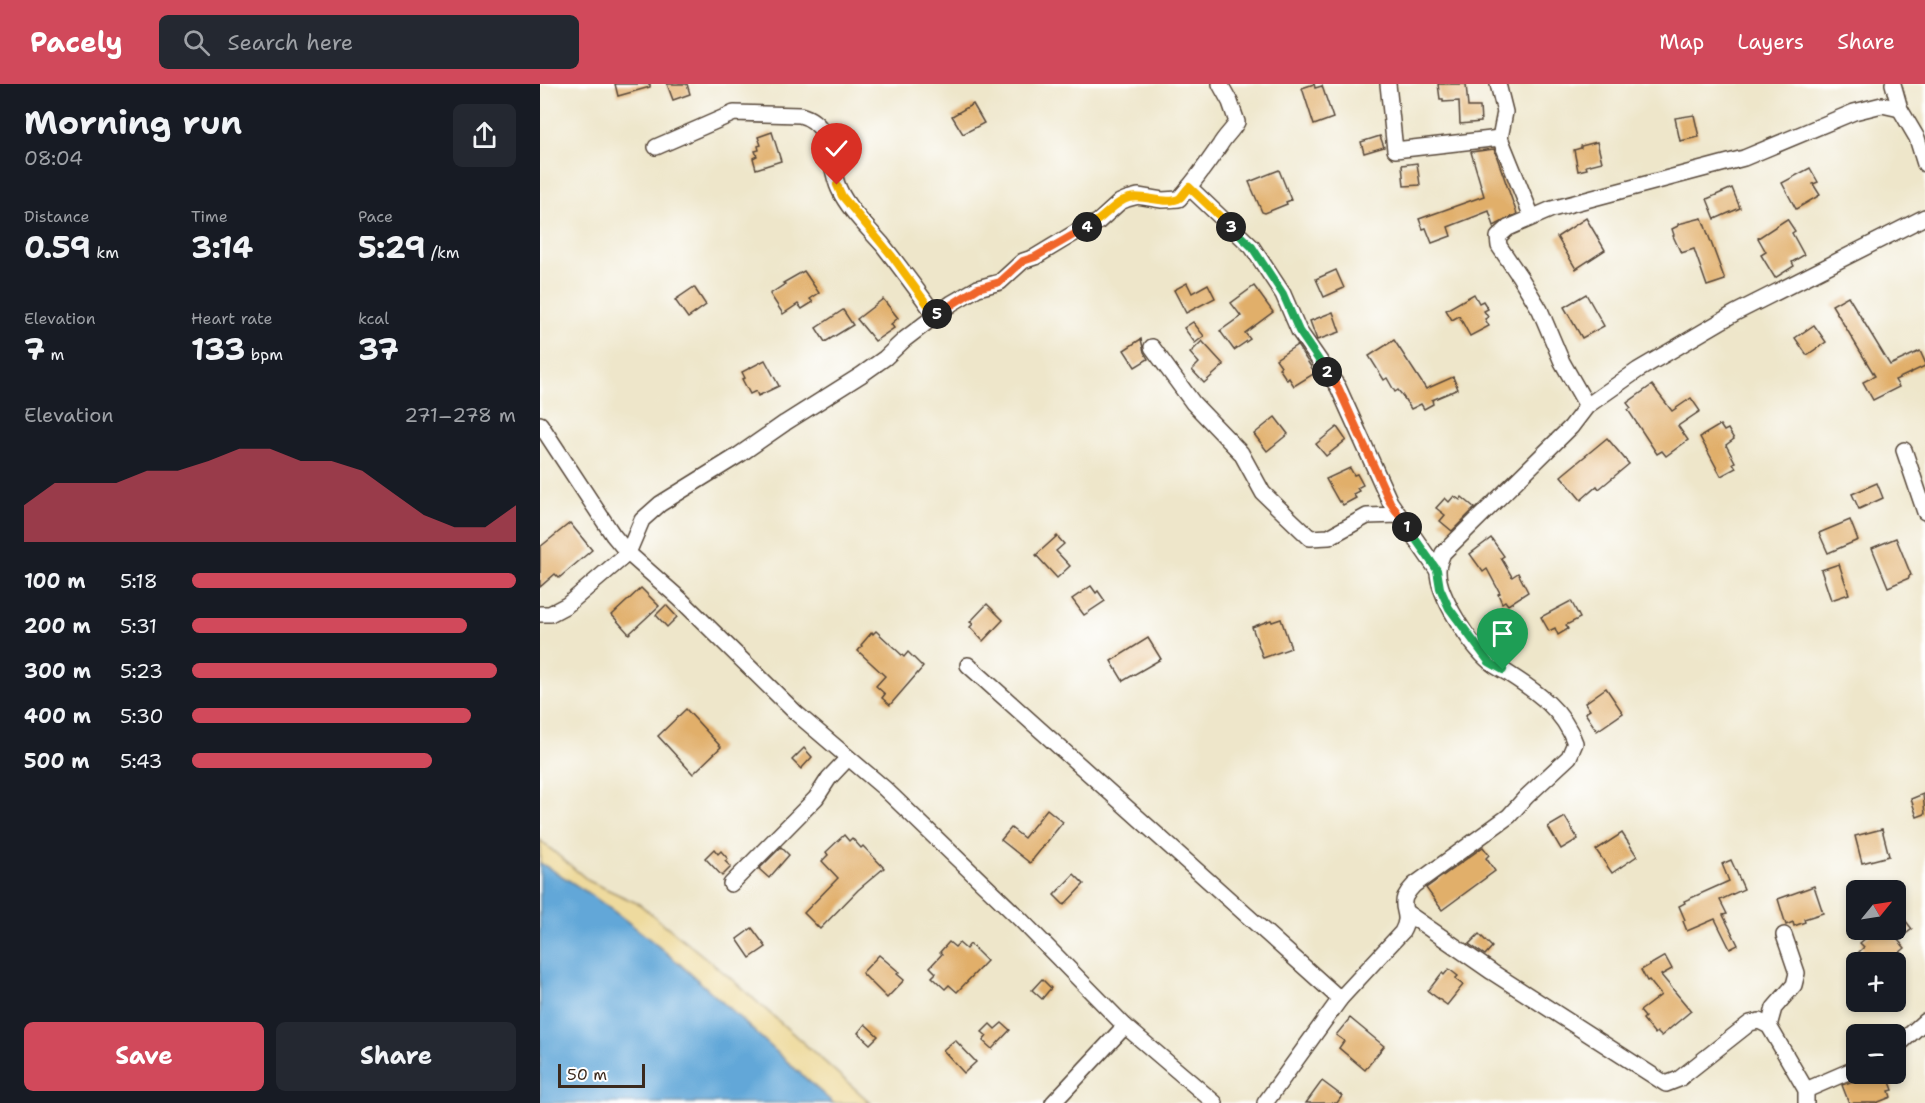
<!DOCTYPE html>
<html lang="en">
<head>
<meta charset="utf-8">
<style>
	:root { --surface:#171b24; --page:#242831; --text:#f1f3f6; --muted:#9ea1a6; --accent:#d1495b }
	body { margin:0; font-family:"Shantell Sans",sans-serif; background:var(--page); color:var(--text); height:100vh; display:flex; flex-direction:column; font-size:22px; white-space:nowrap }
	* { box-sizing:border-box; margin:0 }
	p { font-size:20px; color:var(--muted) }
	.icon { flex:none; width:33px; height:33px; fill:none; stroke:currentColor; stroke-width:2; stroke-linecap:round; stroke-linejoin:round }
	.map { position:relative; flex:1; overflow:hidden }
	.drawer { display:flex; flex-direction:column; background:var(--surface); width:540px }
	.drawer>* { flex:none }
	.needle { width:39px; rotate:60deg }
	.fabs { position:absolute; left:1306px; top:796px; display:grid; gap:12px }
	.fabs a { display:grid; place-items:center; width:60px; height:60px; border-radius:9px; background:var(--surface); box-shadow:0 3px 9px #0003; font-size:30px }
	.scale { position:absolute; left:18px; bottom:15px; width:87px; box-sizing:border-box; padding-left:6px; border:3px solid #3b2a1e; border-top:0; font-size:16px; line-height:21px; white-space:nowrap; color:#3b2a1e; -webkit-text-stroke:4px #fff; paint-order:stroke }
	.pin { position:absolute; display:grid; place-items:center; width:51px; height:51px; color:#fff; margin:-62px -26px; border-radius:50% 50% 50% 0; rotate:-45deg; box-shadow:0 0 6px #0007 }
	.pin .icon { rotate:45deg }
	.km { position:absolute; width:30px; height:30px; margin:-15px; border-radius:50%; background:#222; color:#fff; font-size:16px; line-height:30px; text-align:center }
	.round { display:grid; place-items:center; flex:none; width:63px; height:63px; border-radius:9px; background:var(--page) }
	.overview { display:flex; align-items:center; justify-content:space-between; height:102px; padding:0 24px }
	h1 { font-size:33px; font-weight:700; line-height:45px }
	.figures { display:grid; grid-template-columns:repeat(3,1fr); gap:9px; height:102px; padding:6px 24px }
	.figures div { display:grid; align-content:center }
	.figures b { font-size:30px; font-weight:700 }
	.figures small { font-size:16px; font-weight:400 }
	.figures p { font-size:16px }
	.chart { height:168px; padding:12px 24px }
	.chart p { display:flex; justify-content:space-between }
	.chart svg { width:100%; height:108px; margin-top:6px; fill:var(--accent); opacity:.7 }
	.cta { display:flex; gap:12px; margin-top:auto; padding:12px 24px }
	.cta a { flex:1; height:69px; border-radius:9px; background:var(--accent); color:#fff; font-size:24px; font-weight:700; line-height:69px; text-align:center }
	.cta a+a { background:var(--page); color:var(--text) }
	ul { padding:0 24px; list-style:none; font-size:20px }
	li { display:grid; grid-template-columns:96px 72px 1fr; align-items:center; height:45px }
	li i { height:15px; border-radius:8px; background:var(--accent) }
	header { display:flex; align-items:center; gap:36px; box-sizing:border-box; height:84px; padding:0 30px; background:var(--accent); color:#fff }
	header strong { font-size:28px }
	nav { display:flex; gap:33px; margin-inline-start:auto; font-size:21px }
	.search { width:420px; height:54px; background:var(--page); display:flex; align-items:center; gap:15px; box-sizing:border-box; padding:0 21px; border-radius:9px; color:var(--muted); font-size:22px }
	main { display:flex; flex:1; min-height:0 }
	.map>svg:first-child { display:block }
</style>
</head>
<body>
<header>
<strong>Pacely</strong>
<div class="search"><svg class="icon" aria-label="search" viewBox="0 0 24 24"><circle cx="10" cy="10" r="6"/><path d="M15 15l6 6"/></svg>Search here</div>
<nav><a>Map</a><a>Layers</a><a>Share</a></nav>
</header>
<main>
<section class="drawer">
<div class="overview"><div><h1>Morning run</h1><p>08:04</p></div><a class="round"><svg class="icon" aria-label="share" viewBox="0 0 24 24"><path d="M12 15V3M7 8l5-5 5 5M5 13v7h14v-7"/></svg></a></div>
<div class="figures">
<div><p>Distance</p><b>0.59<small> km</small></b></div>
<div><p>Time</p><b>3:14</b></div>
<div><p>Pace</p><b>5:29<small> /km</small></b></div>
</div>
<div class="figures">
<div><p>Elevation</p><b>7<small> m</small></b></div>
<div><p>Heart rate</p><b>133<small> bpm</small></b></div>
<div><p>kcal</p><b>37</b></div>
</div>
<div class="chart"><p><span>Elevation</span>271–278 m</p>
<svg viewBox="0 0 160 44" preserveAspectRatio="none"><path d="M0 44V29L10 20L20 20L30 20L40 15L50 15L60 11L70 6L80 6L90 11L100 11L110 15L120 24L130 33L140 38L150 38L160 29V44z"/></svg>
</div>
<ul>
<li><b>100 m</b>5:18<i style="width:100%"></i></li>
<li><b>200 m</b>5:31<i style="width:85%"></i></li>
<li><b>300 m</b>5:23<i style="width:94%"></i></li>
<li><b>400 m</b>5:30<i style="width:86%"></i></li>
<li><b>500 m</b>5:43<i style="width:74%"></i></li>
</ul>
<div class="cta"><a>Save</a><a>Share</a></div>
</section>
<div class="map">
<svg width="1385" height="1019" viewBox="0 0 1385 1019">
	<rect width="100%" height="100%" fill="#fff"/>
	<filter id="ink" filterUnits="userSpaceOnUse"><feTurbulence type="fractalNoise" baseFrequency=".0167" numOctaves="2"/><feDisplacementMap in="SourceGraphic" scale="12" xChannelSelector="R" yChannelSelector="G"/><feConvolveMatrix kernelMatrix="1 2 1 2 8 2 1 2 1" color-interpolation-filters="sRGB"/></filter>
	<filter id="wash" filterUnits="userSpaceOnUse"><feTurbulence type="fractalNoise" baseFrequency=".008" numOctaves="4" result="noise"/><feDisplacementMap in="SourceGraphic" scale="24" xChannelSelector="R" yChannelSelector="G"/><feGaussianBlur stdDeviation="1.35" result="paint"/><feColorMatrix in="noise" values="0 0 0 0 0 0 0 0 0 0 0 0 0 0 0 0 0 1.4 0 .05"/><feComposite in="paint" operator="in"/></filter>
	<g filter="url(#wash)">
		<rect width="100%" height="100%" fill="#eee6ca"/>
		<!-- sand -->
		<polygon fill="#eeda9e" stroke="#94825e" stroke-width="1.5" points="0,756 49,797 99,820 188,892 331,1019 293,1019 138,878 0,779"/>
		<!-- water -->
		<path fill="#62a7d8" stroke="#4e687b" stroke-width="1.5" d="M0,779C111,842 198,936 293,1019H0Z"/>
		<g id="blocks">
			<!-- building -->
			<g fill="#e1af6a">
				<polygon points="75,0 110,0 110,3 78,12"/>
				<polygon points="127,0 147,0 150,10 133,16"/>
				<polygon points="774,0 775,4 782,2 793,34 774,41 762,4"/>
				<polygon points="898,0 926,0 928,23 940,23 941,38 920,40 919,17 903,18 903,15 900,15"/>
				<polygon points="433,20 444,39 423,50 412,32"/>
				<polygon points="1154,31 1159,53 1140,57 1135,34"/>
				<polygon points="232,48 241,77 216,85 213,74 217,72 215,67 219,66 218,62 221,61 218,53"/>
				<polygon points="840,52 844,63 824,69 821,58"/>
				<polygon points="1057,58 1062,78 1046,82 1047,85 1038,87 1034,66 1041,64 1041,62"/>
				<polygon points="954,65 977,130 954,142 949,127 908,143 911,152 892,159 886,144 883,145 879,135 944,112 931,68"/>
				<polygon points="877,79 880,101 864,102 862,81"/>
				<polygon points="1270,84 1278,98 1273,100 1280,111 1256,125 1242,99"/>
				<polygon points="739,86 751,116 746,118 747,120 725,129 722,128 709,98"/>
				<polygon points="1192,104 1200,124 1175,135 1167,115"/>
				<polygon points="1046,134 1065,166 1036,185 1017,153"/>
				<polygon points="1162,134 1185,196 1167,202 1154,165 1141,169 1133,152 1134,151 1132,145 1138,142 1138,140"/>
				<polygon points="1247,135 1255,147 1252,149 1264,171 1252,178 1254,182 1235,194 1221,171 1226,168 1218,154"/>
				<polygon points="796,186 804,204 784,213 776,195"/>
				<polygon points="264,187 279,209 270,215 273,218 262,225 258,220 243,230 230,210 245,200 243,199"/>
				<polygon points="647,199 652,209 668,200 675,214 646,229 634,206"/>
				<polygon points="714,202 733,228 705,249 710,255 694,266 680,247 701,232 691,219"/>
				<polygon points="154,203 166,221 148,234 135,216"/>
				<polygon points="934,210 939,219 943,217 948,225 944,227 948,233 945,235 949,242 930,252 919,232 912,236 906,226"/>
				<polygon points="1046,210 1064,242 1042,254 1024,223"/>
				<polygon points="1308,212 1350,281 1380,267 1385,278 1385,282 1355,296 1359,303 1333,316 1323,298 1335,292 1292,221"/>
				<polygon points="343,215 358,234 351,240 354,244 335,257 317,235"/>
				<polygon points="303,226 313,241 285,258 276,244"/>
				<polygon points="793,228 800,248 777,256 770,237"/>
				<polygon points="653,238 664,252 655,259 644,244"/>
				<polygon points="1274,241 1286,258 1267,271 1255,254"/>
				<polygon points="601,255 604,268 608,275 595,283 584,266"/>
				<polygon points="854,256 886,305 913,293 918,305 892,316 893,320 884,325 881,320 871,325 862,311 858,306 855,308 847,294 844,296 829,272"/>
				<polygon points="662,257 684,281 664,299 652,286 659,279 650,269"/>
				<polygon points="757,261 775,289 754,302 749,294 747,296 739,284 741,282 736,275"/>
				<polygon points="225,276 239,302 218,312 216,307 210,310 202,295 205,294 202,288"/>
				<polygon points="1112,301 1132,327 1151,314 1160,327 1138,342 1148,356 1126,372 1122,367 1117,370 1088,326 1091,324 1087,319"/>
				<polygon points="735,333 748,350 727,367 714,350"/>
				<polygon points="1180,341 1184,347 1188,345 1194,355 1186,361 1195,378 1193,379 1196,384 1181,392 1160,353"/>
				<polygon points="797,343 806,356 786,372 776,360"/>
				<polygon points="1067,354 1089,380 1059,405 1057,402 1041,416 1021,392"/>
				<polygon points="810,384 814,391 817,390 823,401 817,404 819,407 813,410 816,414 803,421 800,417 799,418 786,395"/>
				<polygon points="1337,399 1343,414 1319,425 1312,410"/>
				<polygon points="914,412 920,416 922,413 935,424 912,447 900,437 905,431 896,424 905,414 909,418"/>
				<polygon points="1310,436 1318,456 1288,469 1279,449"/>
				<polygon points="30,439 52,466 19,494 15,490 0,503 0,463"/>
				<polygon points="517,452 524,460 516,467 530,482 517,494 496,471"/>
				<polygon points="951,454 964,472 961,474 972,493 978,489 988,508 968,521 965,517 962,519 958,510 960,509 947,485 943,488 930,470"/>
				<polygon points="1356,454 1371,491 1369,492 1369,494 1348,503 1332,464"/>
				<polygon points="1299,480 1309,510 1291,516 1281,486"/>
				<polygon points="551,502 556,509 558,507 565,517 544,531 532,515"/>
				<polygon points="101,504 119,522 89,550 72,531"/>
				<polygon points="1031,517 1040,534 1026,541 1028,545 1018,551 1015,544 1009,547 1001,533"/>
				<polygon points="447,520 463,536 443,557 430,543 433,540 430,538"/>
				<polygon points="126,521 137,533 127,543 116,531"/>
				<polygon points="741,535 751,564 723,574 712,543 731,536 732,538"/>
				<polygon points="336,547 364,573 368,568 383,583 350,621 342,614 345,610 336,602 345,592 318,567 322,562 321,561 332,548 333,550"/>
				<polygon points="608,554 621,575 583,597 571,577"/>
				<polygon points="1066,604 1083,629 1057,647 1045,629 1050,626 1045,619"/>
				<polygon points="146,625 181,663 153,690 118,652"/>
				<polygon points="264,664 272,673 261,685 252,676"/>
				<polygon points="1383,710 1385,730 1377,733 1371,715"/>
				<polygon points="507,725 523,738 490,779 461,756 471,744 484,754"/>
				<polygon points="1025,733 1038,755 1021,765 1008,743"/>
				<polygon points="1342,745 1349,772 1322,779 1315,752"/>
				<polygon points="1082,749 1097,772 1072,789 1056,766"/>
				<polygon points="304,751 309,757 312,754 321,764 323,762 344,784 318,806 280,845 264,829 298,794 282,777 288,771 286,768"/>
				<polygon points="241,763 249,771 229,794 219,785"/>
				<polygon points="943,763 949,771 946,774 955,787 902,826 886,804"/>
				<polygon points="174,765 178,770 181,767 188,775 185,777 191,783 182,792 165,774"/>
				<polygon points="1191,776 1204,805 1180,816 1187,830 1183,831 1198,861 1190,865 1175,835 1147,847 1143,837 1145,836 1139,822 1145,819 1144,817 1189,797 1182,780"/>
				<polygon points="534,790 544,800 524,821 514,811"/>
				<polygon points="1274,802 1283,829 1264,835 1265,838 1254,842 1253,838 1246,841 1238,815"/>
				<polygon points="1356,824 1372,845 1358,856 1365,864 1347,879 1323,879 1316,871 1324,863 1320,859 1335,846 1356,846"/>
				<polygon points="212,844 226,863 210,874 197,855"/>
				<polygon points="939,850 952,863 945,871 929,860"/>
				<polygon points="409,858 415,863 419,859 426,865 430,860 447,877 417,908 409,901 405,905 392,893 396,889 390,883 402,870 400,868"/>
				<polygon points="339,871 359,888 357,890 364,896 347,914 322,889"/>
				<polygon points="1125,872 1132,885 1121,891 1151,927 1121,952 1117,948 1115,950 1103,935 1105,933 1100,927 1121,911 1109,896 1107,897 1101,886"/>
				<polygon points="909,885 918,892 915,895 923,901 907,921 888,907 902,889 904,891"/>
				<polygon points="502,895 511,904 502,915 492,906"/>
				<polygon points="810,934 844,962 825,986 799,964 804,957 796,951"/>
				<polygon points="462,939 470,946 452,965 443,957 447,952 442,948 450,940 455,945"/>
				<polygon points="325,940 338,952 330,960 318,949"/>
				<polygon points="415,956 436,978 424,989 403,966"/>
				<polygon points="1332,990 1347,990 1353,1006 1349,1007 1351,1013 1336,1019 1309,1019 1302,1001"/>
				<polygon points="782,997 802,1012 797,1019 766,1019"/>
			</g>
		</g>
	</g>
	<g filter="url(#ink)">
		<use href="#blocks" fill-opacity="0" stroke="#564638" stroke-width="1.5"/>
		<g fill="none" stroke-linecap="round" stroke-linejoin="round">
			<!-- minor casing -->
			<g stroke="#564638" stroke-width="18">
				<g id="minor">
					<polyline points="848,0 855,66 960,54"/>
					<polyline points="958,0 965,28 960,54 992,133"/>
					<polyline points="1353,0 1360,25 1377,54 1385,80"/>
					<path d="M116,63L194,29L260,31C295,40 287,80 299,105C308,125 327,143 342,160C360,183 378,207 395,231"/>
					<polyline points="649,103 712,163 743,210 759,247 798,303 850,418 859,431"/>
					<polyline points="612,263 653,319 701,369 723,409 770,454 789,453 827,432 859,431 897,486"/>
					<polyline points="1047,322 1022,278 1000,226 980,193 959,162 958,153 968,144 1012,125 1204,74 1314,28 1342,21 1360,25"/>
					<polyline points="0,340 73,451 88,469 140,515 256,629 344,704 480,835 585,942 675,1019"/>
					<polyline points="1364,366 1385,428"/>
					<path d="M0,530H10L27,521L88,469L102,436L120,420L199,371L245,339L321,291L345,274L365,255L412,219L438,204L460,198L483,177L495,173L538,147L558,138L580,118L587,115L598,112L622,116L639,115C654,98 667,80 680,61C685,52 692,47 697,38L690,18L680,0"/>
					<polyline points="428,581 800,915"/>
					<polyline points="191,800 276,714 289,694 308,674"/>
					<polyline points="867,829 952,888 1126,1000 1139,995 1210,939 1219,937 1229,942 1266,1006 1266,1019"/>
					<polyline points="1229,942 1234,924 1254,901 1257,889 1244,851"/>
					<polyline points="1356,963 1385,937"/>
					<polyline points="1266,1006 1317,984"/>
					<polyline points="513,1019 585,942"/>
					<path d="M725,1019L800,915L862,848C872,830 860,826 865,813C867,809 871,804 874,801L969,732L986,713L1029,673L1035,659C1024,627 997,608 969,590C963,586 955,583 950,578C931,562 897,511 898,486C898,481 901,474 903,469L1031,343L1047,322L1098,286L1195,229L1385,133"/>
				</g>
			</g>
			<!-- minor -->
			<use href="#minor" stroke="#fff" stroke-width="15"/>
		</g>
	</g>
	<g fill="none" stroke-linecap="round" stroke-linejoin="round" filter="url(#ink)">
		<!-- split-1 casing -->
		<g stroke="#fff" stroke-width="12">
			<polyline id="split-1" points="867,443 897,486 900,504 909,524 949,578 963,586"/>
		</g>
		<!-- split-2 casing -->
		<g stroke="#fff" stroke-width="12">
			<polyline id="split-2" points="787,288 798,303 850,418 867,443"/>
		</g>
		<!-- split-3 casing -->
		<g stroke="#fff" stroke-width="12">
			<polyline id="split-3" points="691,143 712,163 743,210 759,247 787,288"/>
		</g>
		<!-- split-4 casing -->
		<g stroke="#fff" stroke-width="12">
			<path id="split-4" d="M547,143C563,136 574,118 589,114C604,110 628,122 640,114C643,111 646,106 649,103L691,143"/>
		</g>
		<!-- split-5 casing -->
		<g stroke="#fff" stroke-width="12">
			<polyline id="split-5" points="397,230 438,204 460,198 483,177 495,173 547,143"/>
		</g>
		<!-- split-6 casing -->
		<g stroke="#fff" stroke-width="12">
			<polyline id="split-6" points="297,101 302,112 352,172 395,231 397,230"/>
		</g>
		<!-- split-1 -->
		<use href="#split-1" stroke="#22a559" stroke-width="8"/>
		<!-- split-2 -->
		<use href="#split-2" stroke="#f0652b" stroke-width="8"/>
		<!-- split-3 -->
		<use href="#split-3" stroke="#22a559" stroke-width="8"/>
		<!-- split-4 -->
		<use href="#split-4" stroke="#f5b400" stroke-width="8"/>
		<!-- split-5 -->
		<use href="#split-5" stroke="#f0652b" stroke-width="8"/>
		<!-- split-6 -->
		<use href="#split-6" stroke="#f5b400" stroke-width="8"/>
	</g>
</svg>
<div class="fabs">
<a><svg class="needle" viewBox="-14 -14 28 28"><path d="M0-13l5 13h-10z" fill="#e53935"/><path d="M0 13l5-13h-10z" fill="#9ea1a6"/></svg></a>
<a>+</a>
<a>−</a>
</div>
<div class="scale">50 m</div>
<div class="pin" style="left:963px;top:586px;background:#1e9e55"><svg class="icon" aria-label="arrive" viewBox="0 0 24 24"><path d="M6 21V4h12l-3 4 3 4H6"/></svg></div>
<div class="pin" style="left:297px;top:101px;background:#d93025"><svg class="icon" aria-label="check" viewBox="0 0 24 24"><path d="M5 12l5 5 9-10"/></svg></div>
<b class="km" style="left:867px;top:443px">1</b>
<b class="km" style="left:787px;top:288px">2</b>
<b class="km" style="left:691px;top:143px">3</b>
<b class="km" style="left:547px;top:143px">4</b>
<b class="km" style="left:397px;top:230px">5</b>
</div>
</main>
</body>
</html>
